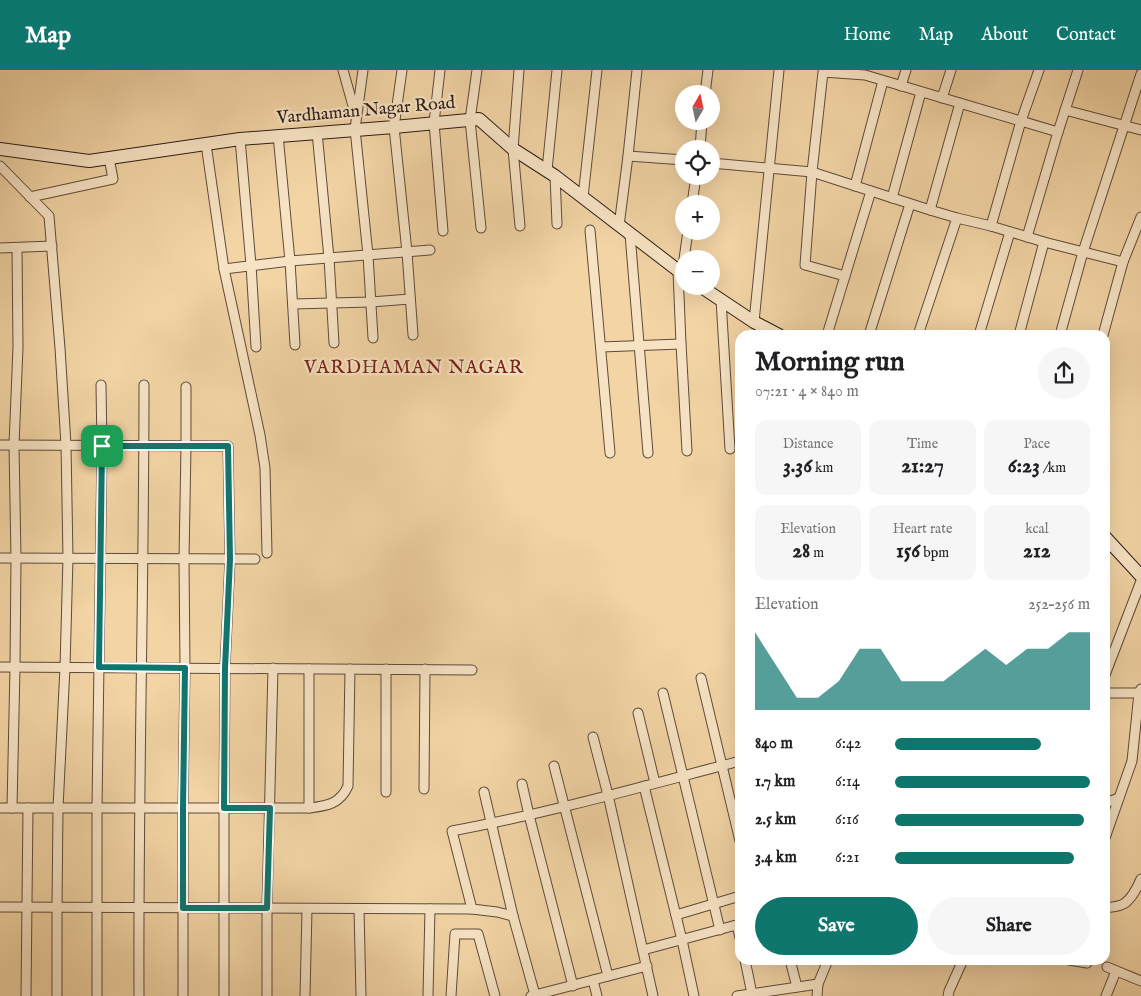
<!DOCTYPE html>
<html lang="en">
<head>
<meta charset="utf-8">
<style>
	:root { --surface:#fff; --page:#f6f6f6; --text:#202124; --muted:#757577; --accent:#0f766e }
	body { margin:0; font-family:"IM FELL English",serif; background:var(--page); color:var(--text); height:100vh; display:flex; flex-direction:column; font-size:19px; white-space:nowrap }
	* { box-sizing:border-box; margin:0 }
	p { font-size:16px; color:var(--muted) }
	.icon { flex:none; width:28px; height:28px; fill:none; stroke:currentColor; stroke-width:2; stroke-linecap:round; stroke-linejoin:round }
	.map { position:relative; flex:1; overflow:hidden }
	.panel { position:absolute; left:735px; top:260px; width:375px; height:635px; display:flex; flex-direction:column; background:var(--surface); border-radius:15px; box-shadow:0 5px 20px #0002 }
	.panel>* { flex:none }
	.needle { width:32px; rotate:9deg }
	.controls { position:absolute; left:675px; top:15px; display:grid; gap:10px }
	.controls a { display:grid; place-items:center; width:45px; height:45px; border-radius:50%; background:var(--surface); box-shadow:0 5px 20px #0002; font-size:25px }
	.pin { position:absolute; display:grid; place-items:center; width:42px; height:42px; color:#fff; margin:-21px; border-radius:10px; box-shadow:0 2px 8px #0006 }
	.round { display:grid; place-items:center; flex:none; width:52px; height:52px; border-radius:26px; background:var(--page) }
	.overview { display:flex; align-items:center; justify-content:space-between; height:85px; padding:0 20px }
	h1 { font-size:28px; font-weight:700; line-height:38px }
	.metrics { display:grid; grid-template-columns:repeat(3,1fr); gap:8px; height:85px; padding:5px 20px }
	.metrics div { display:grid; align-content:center; border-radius:12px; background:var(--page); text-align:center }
	.metrics b { font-size:21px; font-weight:700 }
	.metrics small { font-size:14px; font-weight:400 }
	.metrics p { font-size:14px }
	.chart { height:140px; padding:10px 20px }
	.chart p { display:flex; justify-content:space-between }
	.chart svg { width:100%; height:90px; margin-top:5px; fill:var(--accent); opacity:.7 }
	.action { display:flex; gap:10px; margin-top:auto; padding:10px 20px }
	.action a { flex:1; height:58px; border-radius:30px; background:var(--accent); color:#fff; font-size:20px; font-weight:700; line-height:58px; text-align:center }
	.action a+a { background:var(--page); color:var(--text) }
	ul { padding:0 20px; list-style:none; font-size:16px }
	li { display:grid; grid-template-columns:80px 60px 1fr; align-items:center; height:38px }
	li i { height:12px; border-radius:6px; background:var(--accent) }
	header { display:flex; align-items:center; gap:30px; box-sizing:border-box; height:70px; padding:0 25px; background:var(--accent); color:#fff }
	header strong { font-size:24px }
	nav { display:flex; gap:28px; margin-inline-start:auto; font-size:18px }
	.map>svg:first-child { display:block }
</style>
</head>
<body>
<header>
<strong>Map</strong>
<nav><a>Home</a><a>Map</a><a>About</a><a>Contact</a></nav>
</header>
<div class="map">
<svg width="1141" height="926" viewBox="0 0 1141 926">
	<rect width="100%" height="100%" fill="#f2d4a5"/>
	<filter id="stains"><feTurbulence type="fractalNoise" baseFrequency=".004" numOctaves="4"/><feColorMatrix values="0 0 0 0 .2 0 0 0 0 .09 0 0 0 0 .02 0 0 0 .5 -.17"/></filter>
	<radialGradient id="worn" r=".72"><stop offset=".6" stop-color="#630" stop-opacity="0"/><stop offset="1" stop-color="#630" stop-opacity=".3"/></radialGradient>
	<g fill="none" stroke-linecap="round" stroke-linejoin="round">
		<!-- street casing -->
		<g stroke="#5d4b3b" stroke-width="11">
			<g id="street">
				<polyline points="343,0 355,43"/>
				<polyline points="363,0 355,59 368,185 373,268"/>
				<polyline points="402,0 394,57 407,182 413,265"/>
				<polyline points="440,0 434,53 443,161"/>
				<polyline points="477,0 470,50 481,158"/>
				<polyline points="519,0 513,79 520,156"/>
				<polyline points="901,16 906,0"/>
				<polyline points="705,24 708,0"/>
				<polyline points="942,28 951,0"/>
				<polyline points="1065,40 1141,60"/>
				<polyline points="317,62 329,188 334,273"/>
				<polyline points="278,65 290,191 295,275"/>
				<polyline points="240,69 251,195 256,277"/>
				<polyline points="206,74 224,199 260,365 265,398 267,483"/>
				<polyline points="700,79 702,51"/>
				<polyline points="628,86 684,90"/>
				<polyline points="711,93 812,102 930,140 957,148 991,156 1044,172 1123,192"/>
				<polyline points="0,96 49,146 60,278 66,375 68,488 65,597 58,738 57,837 57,926"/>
				<polyline points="547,100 557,0"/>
				<polyline points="555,106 557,154"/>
				<polyline points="855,116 883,11"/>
				<polyline points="30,127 113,109 109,88"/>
				<polyline points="583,127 597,0"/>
				<polyline points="892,128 921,22"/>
				<polyline points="692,134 696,106"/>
				<polyline points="930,140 960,33"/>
				<polyline points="619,156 628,86 637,0"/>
				<polyline points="991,156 1021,51 1039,0"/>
				<polyline points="590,160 610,383"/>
				<polyline points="630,164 648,383"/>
				<polyline points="1027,167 1058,62 1078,0"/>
				<polyline points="0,178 52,176"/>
				<polyline points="684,189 688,161"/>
				<polyline points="224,199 290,191 430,180"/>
				<polyline points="678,201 681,274 687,381"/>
				<polyline points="845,206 805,195 812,102 823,2 865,5 1058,62"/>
				<polyline points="721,230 730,379"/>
				<polyline points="293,234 371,232 410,229"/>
				<polyline points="754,252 779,0"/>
				<polyline points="827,265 871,121"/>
				<polyline points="869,265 910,134"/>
				<polyline points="918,265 957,148"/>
				<polyline points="979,265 1010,162"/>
				<polyline points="1019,265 1044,172"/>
				<polyline points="1060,265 1083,182 1141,4"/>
				<polyline points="1103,265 1123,192 1141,147"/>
				<polyline points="601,277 681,274"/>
				<polyline points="0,375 228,376 230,489 225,598 224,738 224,926"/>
				<polyline points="0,488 255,489"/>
				<polyline points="0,597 472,600"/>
				<polyline points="386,599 386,722"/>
				<polyline points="1105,605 1141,511"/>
				<polyline points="701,608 740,771"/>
				<polyline points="663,623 720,860"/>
				<polyline points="1105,623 1141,623"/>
				<polyline points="638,643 655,713"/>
				<polyline points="593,667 608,725 653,926"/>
				<polyline points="554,696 608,906"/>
				<polyline points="522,714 529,745 573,916"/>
				<polyline points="644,716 682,870 694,926"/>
				<polyline points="424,719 425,599"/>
				<polyline points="484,722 513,846 535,925"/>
				<polyline points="1105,733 1119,728"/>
				<path d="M0,738H309C327,736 340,734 348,716L350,599"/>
				<polyline points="12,738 15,597 16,488 14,375 18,277 17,178"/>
				<polyline points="309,738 309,599"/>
				<polyline points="1105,768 1132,691 1139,623 1141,619"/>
				<polyline points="0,837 472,839 497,842 513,846"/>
				<path d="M1105,838C1111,837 1120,837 1125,833C1132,828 1138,816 1141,809"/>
				<polyline points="359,839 361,926"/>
				<path d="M472,839L452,761C549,743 644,716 740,691"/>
				<polyline points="676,845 740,826"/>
				<polyline points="737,855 740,868"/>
				<polyline points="643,880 740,854"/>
				<polyline points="745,890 752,924"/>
				<polyline points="790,890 797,917"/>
				<polyline points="1069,890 1087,893"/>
				<polyline points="1107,897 1141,911"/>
				<polyline points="593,910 597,926"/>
				<polyline points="26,926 28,738"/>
				<polyline points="97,926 97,738 102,376 101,315"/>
				<path d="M139,926C138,722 144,519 144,315"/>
				<polyline points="183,926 183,738 185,598 184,489 186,376 186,317"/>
				<polyline points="267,926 267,838 273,598"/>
				<polyline points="305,926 307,839"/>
				<polyline points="428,926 430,839"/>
				<polyline points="451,926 455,864 478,864 495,926"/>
				<polyline points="531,926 647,896"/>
				<polyline points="737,926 818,914"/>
				<polyline points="817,926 818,914 828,890"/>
				<polyline points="948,926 949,921 963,890"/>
				<polyline points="1106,926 1116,901"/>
			</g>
		</g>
		<!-- secondary casing -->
		<g stroke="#2b1d18" stroke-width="14">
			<g id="secondary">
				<polyline points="0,79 89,91 240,69 394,57 479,49 513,79 555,106 684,205"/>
				<polyline points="700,216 754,252 779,265"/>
				<polyline points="1105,467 1141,506"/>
			</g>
		</g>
		<!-- street -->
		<use href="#street" stroke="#f7e3c4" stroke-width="9"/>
		<!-- secondary -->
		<use href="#secondary" stroke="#f7e3c4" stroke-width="12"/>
	</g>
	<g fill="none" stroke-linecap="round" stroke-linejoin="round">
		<!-- route casing -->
		<g stroke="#fff" stroke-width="10">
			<polygon id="route" points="102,376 228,376 230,489 225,598 224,738 270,738 267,838 183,838 183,738 185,598 99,597"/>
		</g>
		<!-- route -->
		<use href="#route" stroke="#0f766e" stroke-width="6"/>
	</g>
	<g text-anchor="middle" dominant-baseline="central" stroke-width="4.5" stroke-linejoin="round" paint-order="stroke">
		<!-- street labels -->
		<g font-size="18" fill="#2b1d18" stroke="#f7e3c4">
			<text transform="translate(366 41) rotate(-5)">Vardhaman Nagar Road</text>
		</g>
		<!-- neighbourhood labels -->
		<g font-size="19" letter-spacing="1" fill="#7a1f14" stroke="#f7e3c4">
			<text x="414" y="298">VARDHAMAN NAGAR</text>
		</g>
	</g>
	<rect width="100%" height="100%" filter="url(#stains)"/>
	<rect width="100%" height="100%" fill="url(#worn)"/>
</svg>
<div class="controls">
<a><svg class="needle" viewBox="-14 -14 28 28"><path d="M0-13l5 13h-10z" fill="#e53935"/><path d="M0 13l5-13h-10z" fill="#757577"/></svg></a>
<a><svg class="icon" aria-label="locate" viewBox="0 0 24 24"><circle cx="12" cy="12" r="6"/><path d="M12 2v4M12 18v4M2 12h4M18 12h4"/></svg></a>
<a>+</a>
<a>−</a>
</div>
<div class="pin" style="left:102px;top:376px;background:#1e9e55"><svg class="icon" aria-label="arrive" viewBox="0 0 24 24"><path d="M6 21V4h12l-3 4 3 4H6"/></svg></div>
<section class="panel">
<div class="overview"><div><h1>Morning run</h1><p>07:21 · 4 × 840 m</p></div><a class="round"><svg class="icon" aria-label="share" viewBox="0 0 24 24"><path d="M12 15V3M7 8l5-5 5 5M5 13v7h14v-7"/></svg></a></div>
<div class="metrics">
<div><p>Distance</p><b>3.36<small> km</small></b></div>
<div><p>Time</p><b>21:27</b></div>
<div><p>Pace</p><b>6:23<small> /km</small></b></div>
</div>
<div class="metrics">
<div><p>Elevation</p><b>28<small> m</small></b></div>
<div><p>Heart rate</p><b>156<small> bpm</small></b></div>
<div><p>kcal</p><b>212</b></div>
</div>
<div class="chart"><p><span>Elevation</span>252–256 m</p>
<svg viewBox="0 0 160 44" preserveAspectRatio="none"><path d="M0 44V6L10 22L20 38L30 38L40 30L50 14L60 14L70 30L80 30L90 30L100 22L110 14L120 22L130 14L140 14L150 6L160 6V44z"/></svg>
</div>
<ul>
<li><b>840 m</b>6:42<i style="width:75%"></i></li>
<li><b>1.7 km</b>6:14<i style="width:100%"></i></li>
<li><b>2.5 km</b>6:16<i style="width:97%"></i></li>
<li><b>3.4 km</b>6:21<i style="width:92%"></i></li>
</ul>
<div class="action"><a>Save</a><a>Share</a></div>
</section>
</div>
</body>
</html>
